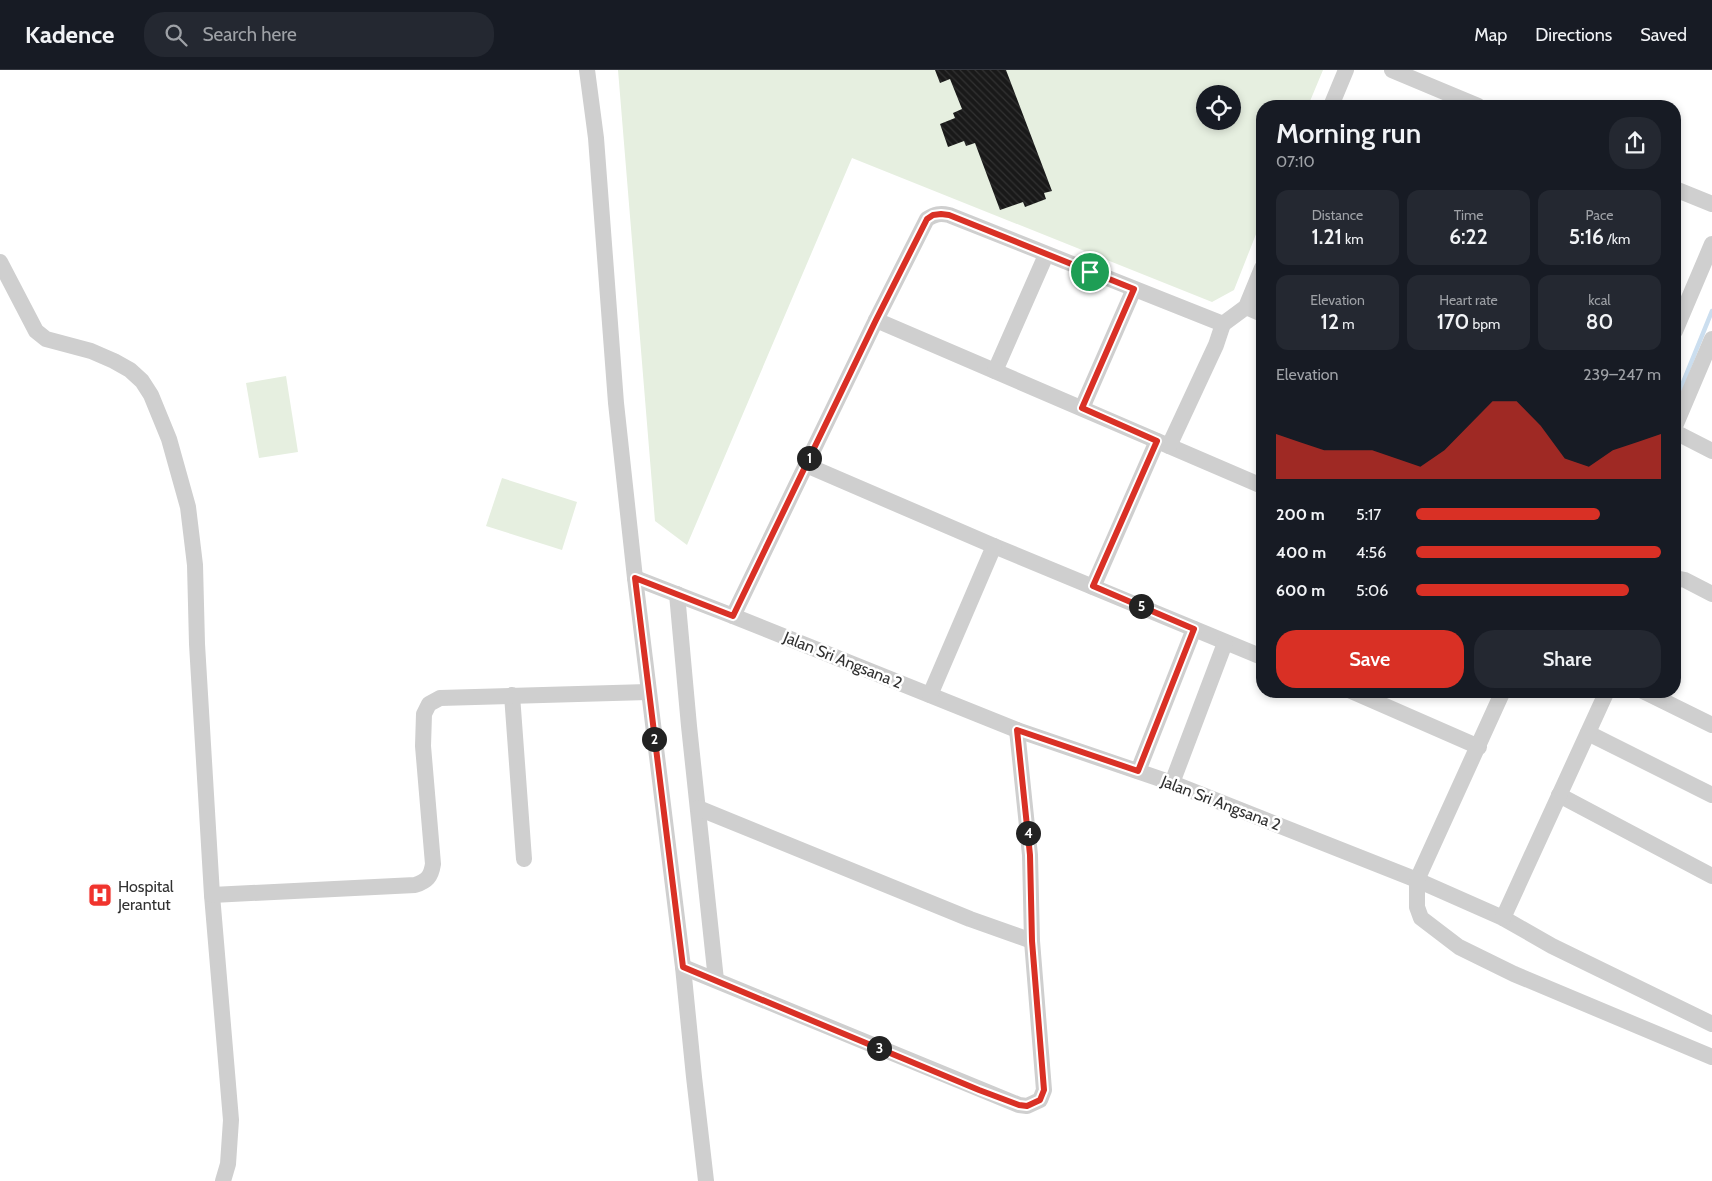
<!DOCTYPE html>
<html lang="en">
<head>
<meta charset="utf-8">
<style>
	:root { --surface:#171b24; --page:#242831; --text:#f1f3f6; --muted:#9ea1a6; --line:#363941; --accent:#d93025 }
	body { margin:0; font-family:Cabin,sans-serif; background:var(--page); color:var(--text); height:100vh; display:flex; flex-direction:column; font-size:19px; white-space:nowrap }
	* { box-sizing:border-box; margin:0 }
	p { font-size:16px; color:var(--muted) }
	.icon { flex:none; width:28px; height:28px; fill:none; stroke:currentColor; stroke-width:2; stroke-linecap:round; stroke-linejoin:round }
	.map { position:relative; flex:1; overflow:hidden }
	.drawer { position:absolute; left:1256px; top:30px; width:425px; height:598px; display:flex; flex-direction:column; background:var(--surface); border-radius:20px; box-shadow:0 2px 8px #0003 }
	.drawer>* { flex:none }
	.buttons { position:absolute; left:1196px; top:15px; display:grid; gap:10px }
	.buttons a { display:grid; place-items:center; width:45px; height:45px; border-radius:50%; background:var(--surface); box-shadow:0 2px 8px #0003; font-size:25px }
	.pin { position:absolute; display:grid; place-items:center; width:42px; height:42px; color:#fff; margin:-21px; border:2px solid #fff; border-radius:50%; box-shadow:0 1px 5px #0007 }
	.km { position:absolute; width:25px; height:25px; margin:-12px; border-radius:50%; background:#222; color:#fff; font-size:14px; line-height:25px; text-align:center }
	.round { display:grid; place-items:center; flex:none; width:52px; height:52px; border-radius:20px; background:var(--page) }
	.summary { display:flex; align-items:center; justify-content:space-between; height:85px; padding:0 20px }
	h1 { font-size:28px; font-weight:600; line-height:38px }
	.figures { display:grid; grid-template-columns:repeat(3,1fr); gap:8px; height:85px; padding:5px 20px }
	.figures div { display:grid; align-content:center; border-radius:12px; background:var(--page); text-align:center }
	.figures b { font-size:21px; font-weight:600 }
	.figures small { font-size:14px; font-weight:400 }
	.figures p { font-size:14px }
	.chart { height:140px; padding:10px 20px }
	.chart p { display:flex; justify-content:space-between }
	.chart svg { width:100%; height:90px; margin-top:5px; fill:var(--accent); opacity:.7 }
	.action { display:flex; gap:10px; margin-top:auto; padding:10px 20px }
	.action a { flex:1; height:58px; border-radius:20px; background:var(--accent); color:#fff; font-size:20px; font-weight:600; line-height:58px; text-align:center }
	.action a+a { background:var(--page); color:var(--text) }
	ul { padding:0 20px; list-style:none; font-size:16px }
	li { display:grid; grid-template-columns:80px 60px 1fr; align-items:center; height:38px }
	li i { height:12px; border-radius:6px; background:var(--accent) }
	header { display:flex; align-items:center; gap:30px; box-sizing:border-box; height:70px; padding:0 25px; background:var(--surface); border-bottom:1px solid var(--line) }
	header strong { font-size:24px }
	nav { display:flex; gap:28px; margin-inline-start:auto; font-size:18px }
	.search { width:350px; height:45px; background:var(--page); display:flex; align-items:center; gap:12px; box-sizing:border-box; padding:0 18px; border-radius:20px; color:var(--muted); font-size:19px }
	.map>svg:first-child { display:block }
</style>
</head>
<body>
<header>
<strong>Kadence</strong>
<div class="search"><svg class="icon" aria-label="search" viewBox="0 0 24 24"><circle cx="10" cy="10" r="6"/><path d="M15 15l6 6"/></svg>Search here</div>
<nav><a>Map</a><a>Directions</a><a>Saved</a></nav>
</header>
<div class="map">
<svg width="1712" height="1111" viewBox="0 0 1712 1111">
	<defs>
		<pattern id="building-back-hatch" width="6" height="6" patternUnits="userSpaceOnUse" patternTransform="scale(1.25)"><rect width="6" height="6" fill="#191919"/><path d="M-1 5l2 2M0 0l6 6M5-1l2 2" fill="none" stroke="#323232"/></pattern>
	</defs>
	<rect width="100%" height="100%" fill="#fff"/>
	<!-- green -->
	<g fill="#e6efe0" fill-rule="evenodd">
		<path d="M618,0H1323L1308,36H1262V149L1234,220L1212,232L852,88L687,475L655,451ZM1205,24H1232V51H1205Z"/>
		<polygon points="286,306 298,382 259,388 246,313"/>
		<polygon points="502,408 577,432 562,480 486,456"/>
	</g>
	<g fill="none" stroke-linecap="round" stroke-linejoin="round">
		<!-- stream -->
		<polyline stroke="#cbdeef" stroke-width="4.5" points="1675,332 1712,241"/>
	</g>
	<!-- building -->
	<polygon fill="url(#building-back-hatch)" points="935,0 1006,0 1052,121 1044,123 1046,129 1025,137 1023,132 1000,140 975,73 966,76 964,71 948,77 940,54 955,48 953,43 962,39 950,9 940,13"/>
	<g fill="none" stroke-linecap="round" stroke-linejoin="round">
		<!-- minor -->
		<g stroke="#cfcfcf" stroke-width="16">
			<polyline points="587,0 596,68 616,333 635,508 683,897 694,1007 706,1111"/>
			<polyline points="1392,0 1478,36"/>
			<polyline points="1331,36 1346,0"/>
			<polyline points="1675,119 1712,134"/>
			<polyline points="0,192 36,261 46,269 91,281 114,291 130,300 142,311 151,325 169,369 188,437 195,495 197,574 212,825 231,1050 228,1094 223,1111"/>
			<polyline points="1246,237 1262,244"/>
			<polyline points="876,250 1262,416"/>
			<polyline points="1675,261 1712,174"/>
			<polyline points="995,301 1046,185"/>
			<polyline points="1082,338 1134,219"/>
			<polyline points="1675,356 1712,269"/>
			<polyline points="1675,362 1712,381"/>
			<polyline points="1169,376 1216,275 1223,254"/>
			<polyline points="806,395 994,476 1262,587"/>
			<polyline points="635,508 733,546 1017,660 1172,713 1417,810 1503,848 1552,876 1712,954"/>
			<polyline points="1675,508 1685,510 1712,524"/>
			<polyline points="1093,517 1157,371"/>
			<polyline points="677,524 689,656 716,910"/>
			<path d="M733,546L876,250L927,149C935,144 940,143 949,145L1223,254L1246,237L1262,198"/>
			<polyline points="1351,621 1479,677"/>
			<polyline points="1503,621 1417,810 1417,837 1421,848 1459,877 1514,904 1712,987"/>
			<polyline points="1643,621 1712,655"/>
			<polyline points="512,625 524,789"/>
			<polyline points="930,625 994,476"/>
			<polyline points="1588,663 1712,725"/>
			<polyline points="1138,701 1194,559"/>
			<polyline points="1172,713 1225,573"/>
			<polyline points="1559,725 1712,806"/>
			<polyline points="698,738 970,849 1032,871"/>
			<path d="M212,825L415,815C427,811 431,807 433,794L423,676L424,644L429,634L440,628L648,622"/>
			<polyline points="1503,848 1607,621"/>
			<polyline points="683,897 1019,1035 1027,1036 1040,1030 1044,1020 1032,871 1030,785 1017,660"/>
		</g>
	</g>
	<g fill="none" stroke-linecap="round" stroke-linejoin="round">
		<!-- route casing -->
		<g stroke="#fff" stroke-width="10">
			<polygon id="route" points="941,144 949,145 1134,219 1082,338 1157,371 1093,516 1194,559 1138,701 1017,660 1030,785 1032,871 1044,1020 1040,1030 1027,1036 1019,1035 979,1020 683,897 635,508 733,546 876,250 927,149 933,145"/>
		</g>
		<!-- route -->
		<use href="#route" stroke="#d93025" stroke-width="6"/>
	</g>
	<!-- icons -->
	<defs>
		<g id="hospital-square" transform="scale(1.25)"><rect x="-9" y="-9" width="18" height="18" rx="4" fill="#f0332d" stroke="#fff"/><path d="M-5-5h3v3.5h4V-5h3V5h-3V1.5h-4V5h-3Z" fill="#fff"/></g>
	</defs>
	<g fill-rule="evenodd">
		<use href="#hospital-square" x="100" y="825"/>
	</g>
	<g text-anchor="middle" dominant-baseline="central" stroke-width="5" stroke-linejoin="round" paint-order="stroke">
		<!-- street labels -->
		<g font-size="16" fill="#323232" stroke="#fff">
			<text transform="translate(843 590) rotate(22)">Jalan Sri Angsana 2</text>
			<text transform="translate(1221 733) rotate(21)">Jalan Sri Angsana 2</text>
		</g>
		<!-- poi labels -->
		<g font-size="16" fill="#323232" stroke="#fff" text-anchor="start">
			<text x="118" y="816">Hospital<tspan x="118" dy="18">Jerantut</tspan></text>
		</g>
	</g>
</svg>
<div class="buttons">
<a><svg class="icon" aria-label="locate" viewBox="0 0 24 24"><circle cx="12" cy="12" r="6"/><path d="M12 2v4M12 18v4M2 12h4M18 12h4"/></svg></a>
</div>
<div class="pin" style="left:1090px;top:202px;background:#1e9e55"><svg class="icon" aria-label="arrive" viewBox="0 0 24 24"><path d="M6 21V4h12l-3 4 3 4H6"/></svg></div>
<b class="km" style="left:809px;top:388px">1</b>
<b class="km" style="left:654px;top:669px">2</b>
<b class="km" style="left:879px;top:978px">3</b>
<b class="km" style="left:1028px;top:763px">4</b>
<b class="km" style="left:1141px;top:536px">5</b>
<section class="drawer">
<div class="summary"><div><h1>Morning run</h1><p>07:10</p></div><a class="round"><svg class="icon" aria-label="share" viewBox="0 0 24 24"><path d="M12 15V3M7 8l5-5 5 5M5 13v7h14v-7"/></svg></a></div>
<div class="figures">
<div><p>Distance</p><b>1.21<small> km</small></b></div>
<div><p>Time</p><b>6:22</b></div>
<div><p>Pace</p><b>5:16<small> /km</small></b></div>
</div>
<div class="figures">
<div><p>Elevation</p><b>12<small> m</small></b></div>
<div><p>Heart rate</p><b>170<small> bpm</small></b></div>
<div><p>kcal</p><b>80</b></div>
</div>
<div class="chart"><p><span>Elevation</span>239–247 m</p>
<svg viewBox="0 0 160 44" preserveAspectRatio="none"><path d="M0 44V22L10 26L20 30L30 30L40 30L50 34L60 38L70 30L80 18L90 6L100 6L110 18L120 34L130 38L140 30L150 26L160 22V44z"/></svg>
</div>
<ul>
<li><b>200 m</b>5:17<i style="width:75%"></i></li>
<li><b>400 m</b>4:56<i style="width:100%"></i></li>
<li><b>600 m</b>5:06<i style="width:87%"></i></li>
</ul>
<div class="action"><a>Save</a><a>Share</a></div>
</section>
</div>
</body>
</html>
